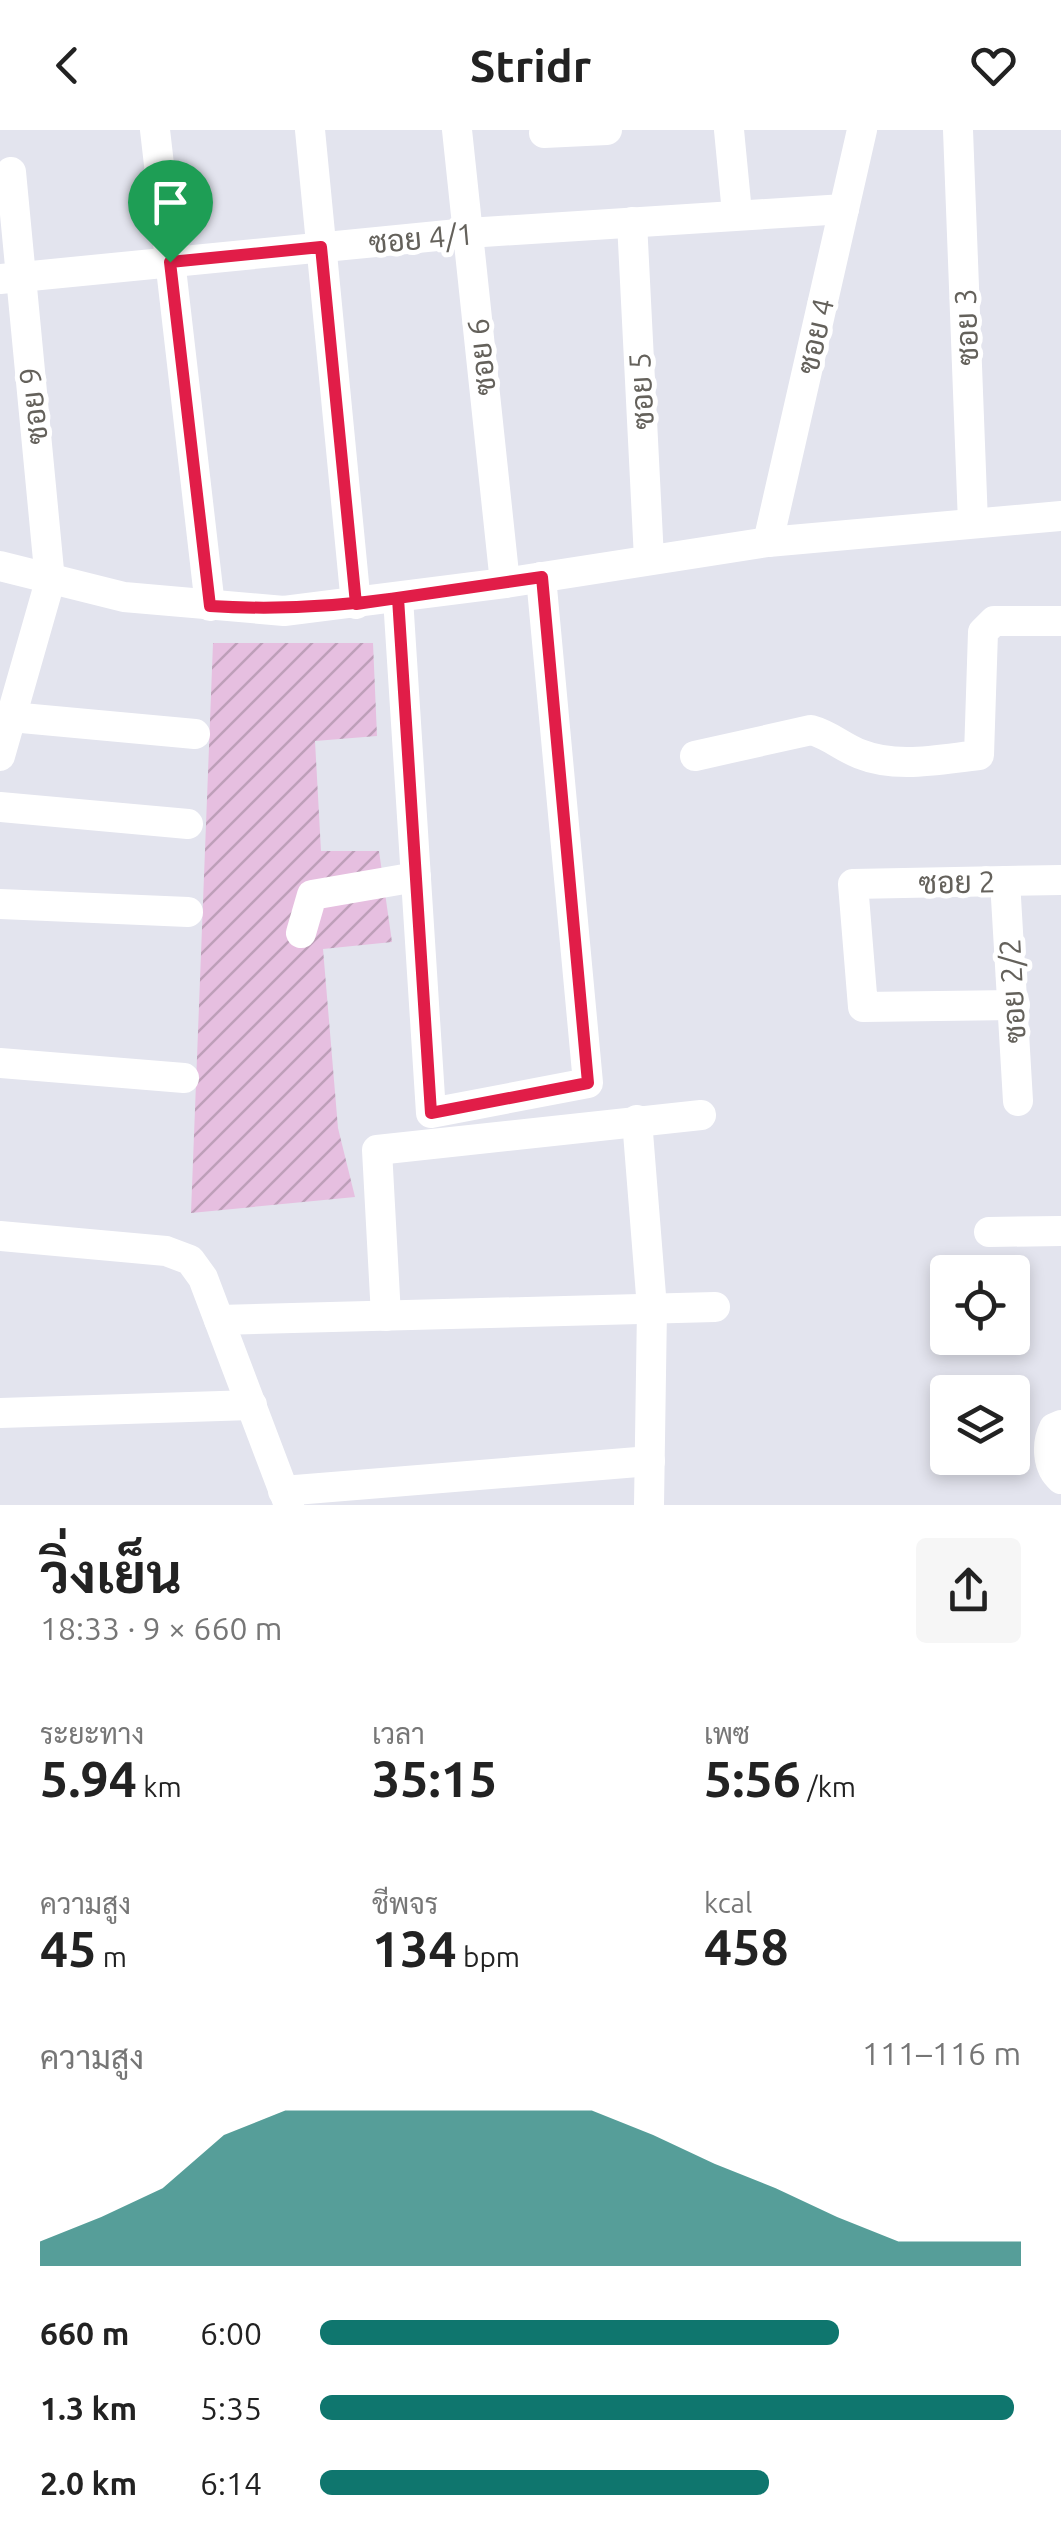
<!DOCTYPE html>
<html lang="th">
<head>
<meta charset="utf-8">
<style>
	:root { --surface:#fff; --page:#f6f6f6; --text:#222; --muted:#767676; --accent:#0f766e }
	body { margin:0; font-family:Ubuntu,Sarabun,sans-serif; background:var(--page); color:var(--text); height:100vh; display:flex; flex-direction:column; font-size:38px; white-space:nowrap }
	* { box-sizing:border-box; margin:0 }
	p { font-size:32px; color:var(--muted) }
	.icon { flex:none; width:55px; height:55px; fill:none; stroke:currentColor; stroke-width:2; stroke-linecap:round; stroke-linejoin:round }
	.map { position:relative; height:1375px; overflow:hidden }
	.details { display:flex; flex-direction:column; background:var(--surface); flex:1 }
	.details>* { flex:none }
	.buttons { position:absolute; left:930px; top:1125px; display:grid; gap:20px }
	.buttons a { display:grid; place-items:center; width:100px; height:100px; border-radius:10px; background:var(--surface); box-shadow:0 5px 15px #0003; font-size:50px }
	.pin { position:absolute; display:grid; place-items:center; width:85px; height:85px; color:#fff; margin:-102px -42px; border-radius:50% 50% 50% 0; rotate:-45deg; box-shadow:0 0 10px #0007 }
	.pin .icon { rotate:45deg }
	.round { display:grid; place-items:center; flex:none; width:105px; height:105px; border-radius:10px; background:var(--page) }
	.head { display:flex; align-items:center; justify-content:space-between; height:170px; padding:0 40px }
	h1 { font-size:55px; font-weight:700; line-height:75px }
	.stats { display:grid; grid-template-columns:repeat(3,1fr); gap:15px; height:170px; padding:10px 40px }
	.stats div { display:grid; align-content:center }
	.stats b { font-size:50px; font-weight:700 }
	.stats small { font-size:28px; font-weight:400 }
	.stats p { font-size:28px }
	.chart { height:280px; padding:20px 40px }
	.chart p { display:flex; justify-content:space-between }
	.chart svg { width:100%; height:180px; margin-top:10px; fill:var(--accent); opacity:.7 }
	ul { padding:0 40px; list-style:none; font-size:32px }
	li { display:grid; grid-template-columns:160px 120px 1fr; align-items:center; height:75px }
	li i { height:25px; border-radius:12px; background:var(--accent) }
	header { display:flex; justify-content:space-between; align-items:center; height:130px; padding:0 40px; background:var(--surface); font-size:45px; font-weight:700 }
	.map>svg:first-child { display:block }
</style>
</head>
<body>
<header><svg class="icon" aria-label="back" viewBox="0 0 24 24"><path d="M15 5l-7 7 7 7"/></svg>Stridr<svg class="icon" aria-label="heart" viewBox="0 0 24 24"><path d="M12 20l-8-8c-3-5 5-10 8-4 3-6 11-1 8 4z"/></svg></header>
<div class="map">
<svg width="1061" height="1375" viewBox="0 0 1061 1375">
	<defs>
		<pattern id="garden-furrows" width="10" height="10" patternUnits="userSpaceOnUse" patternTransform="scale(2.5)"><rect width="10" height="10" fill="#e6bfe0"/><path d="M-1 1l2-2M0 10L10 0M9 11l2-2" fill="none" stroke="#be9fb9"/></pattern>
	</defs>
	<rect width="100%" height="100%" fill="#e3e4ee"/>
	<!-- garden -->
	<polygon fill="url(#garden-furrows)" points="213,513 373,513 377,606 315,611 321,721 379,721 392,812 323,819 338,998 355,1067 191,1083"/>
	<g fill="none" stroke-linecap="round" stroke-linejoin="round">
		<!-- minor -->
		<g stroke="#fff" stroke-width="30">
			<polyline points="155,0 210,476"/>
			<polyline points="310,0 356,474"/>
			<polyline points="457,0 505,453"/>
			<polyline points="729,0 737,83"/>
			<polyline points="958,0 973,393"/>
			<polyline points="544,3 607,0"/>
			<polyline points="632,92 649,429"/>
			<polyline points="0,149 468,103 844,79"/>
			<polyline points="768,412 862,0"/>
			<polyline points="0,436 124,467 284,481 505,453 768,412 1061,386"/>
			<polyline points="398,468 431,983 588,953 541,447"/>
			<polyline points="11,587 195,604"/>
			<polyline points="0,626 50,451 11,42"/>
			<path d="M695,626L811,600C830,605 842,617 860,624C897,639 941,629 979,625L983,502L994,491H1061"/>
			<polyline points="0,677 188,694"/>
			<polyline points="1005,751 1018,971"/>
			<polyline points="0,774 188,782"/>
			<polyline points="301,803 312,765 416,747"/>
			<polyline points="1015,875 863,877 853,754 1061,750"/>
			<polyline points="0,933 184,948"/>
			<polyline points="637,990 652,1178 649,1375"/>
			<polyline points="989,1102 1061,1101"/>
			<polyline points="0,1106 166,1121 190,1130 203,1148 289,1375"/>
			<polyline points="386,1186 377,1020 701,985"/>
			<polyline points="219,1190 715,1177"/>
			<polyline points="0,1283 252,1275"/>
			<path d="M1061,1295L1054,1298C1046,1314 1047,1337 1061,1349"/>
			<polyline points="283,1361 650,1331"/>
		</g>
	</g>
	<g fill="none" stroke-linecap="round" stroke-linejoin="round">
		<!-- route casing -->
		<g stroke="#fff" stroke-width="20">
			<path id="route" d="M170,132L210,476C274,480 334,477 398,468L431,983L588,953L542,447L356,474L321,117L170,132"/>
		</g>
		<!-- route -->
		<use href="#route" stroke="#e11d48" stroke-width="12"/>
	</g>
	<g text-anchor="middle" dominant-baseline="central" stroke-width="10" stroke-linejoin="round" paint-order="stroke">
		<!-- street labels -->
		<g font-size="30" fill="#64615b" stroke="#fff">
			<text transform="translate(421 108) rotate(-5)">ซอย 4/1</text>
			<text transform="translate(966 197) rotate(-92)">ซอย 3</text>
			<text transform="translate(815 206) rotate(-77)">ซอย 4</text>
			<text transform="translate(481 227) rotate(-96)">ซอย 6</text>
			<text transform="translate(641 261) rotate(-93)">ซอย 5</text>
			<text transform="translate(33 276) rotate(-96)">ซอย 9</text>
			<text transform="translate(957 752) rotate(-1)">ซอย 2</text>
			<text transform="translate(1012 861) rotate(-93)">ซอย 2/2</text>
		</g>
	</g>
</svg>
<div class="buttons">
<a><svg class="icon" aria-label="locate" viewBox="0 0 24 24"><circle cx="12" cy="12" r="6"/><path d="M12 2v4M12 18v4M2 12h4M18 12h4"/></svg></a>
<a><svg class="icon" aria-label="layers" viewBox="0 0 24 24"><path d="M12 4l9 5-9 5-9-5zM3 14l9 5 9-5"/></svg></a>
</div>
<div class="pin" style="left:170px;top:132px;background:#1e9e55"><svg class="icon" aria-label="arrive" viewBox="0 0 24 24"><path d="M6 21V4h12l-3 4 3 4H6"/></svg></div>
</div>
<section class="details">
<div class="head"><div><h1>วิ่งเย็น</h1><p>18:33 · 9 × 660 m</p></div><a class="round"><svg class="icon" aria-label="share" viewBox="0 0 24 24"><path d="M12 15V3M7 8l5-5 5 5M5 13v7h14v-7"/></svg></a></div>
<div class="stats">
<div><p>ระยะทาง</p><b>5.94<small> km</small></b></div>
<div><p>เวลา</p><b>35:15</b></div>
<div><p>เพซ</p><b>5:56<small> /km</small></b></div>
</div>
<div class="stats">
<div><p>ความสูง</p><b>45<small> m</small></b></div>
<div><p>ชีพจร</p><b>134<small> bpm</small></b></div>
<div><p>kcal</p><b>458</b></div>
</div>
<div class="chart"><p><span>ความสูง</span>111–116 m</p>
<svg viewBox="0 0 160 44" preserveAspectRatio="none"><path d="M0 44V38L10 32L20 25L30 12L40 6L50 6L60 6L70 6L80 6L90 6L100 12L110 19L120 25L130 32L140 38L150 38L160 38V44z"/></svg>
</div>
<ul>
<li><b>660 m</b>6:00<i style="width:74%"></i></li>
<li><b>1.3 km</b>5:35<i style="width:99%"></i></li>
<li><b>2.0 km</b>6:14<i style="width:64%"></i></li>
</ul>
</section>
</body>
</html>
